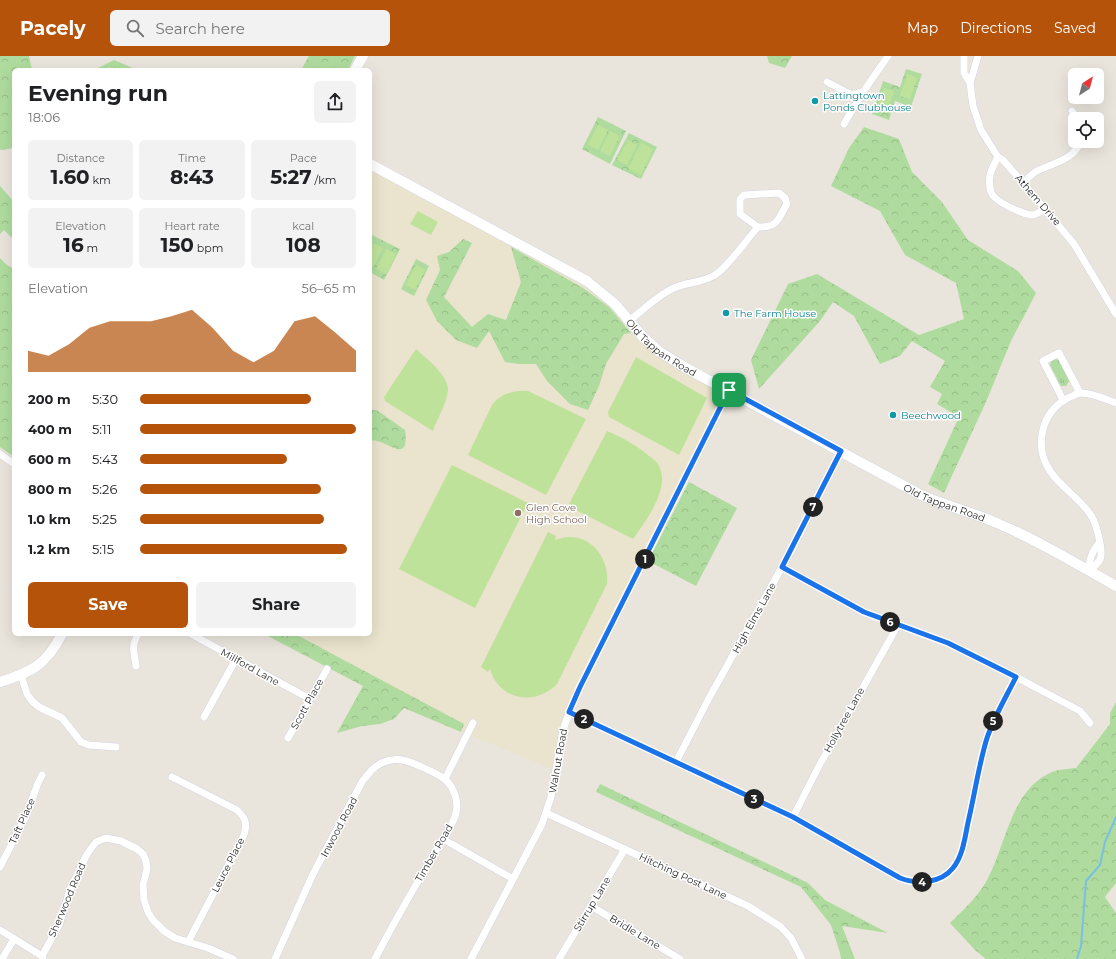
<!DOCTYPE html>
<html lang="en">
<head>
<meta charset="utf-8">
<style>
	:root { --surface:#fff; --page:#f2f2f2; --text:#202124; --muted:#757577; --accent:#b45309 }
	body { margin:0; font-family:Montserrat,sans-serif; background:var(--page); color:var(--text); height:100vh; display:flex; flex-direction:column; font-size:15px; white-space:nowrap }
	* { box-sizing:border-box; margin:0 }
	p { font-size:13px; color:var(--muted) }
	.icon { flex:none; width:22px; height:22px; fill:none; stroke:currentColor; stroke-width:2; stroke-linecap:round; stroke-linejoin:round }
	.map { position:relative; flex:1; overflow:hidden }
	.details { position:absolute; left:12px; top:12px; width:360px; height:568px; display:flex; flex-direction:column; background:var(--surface); border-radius:6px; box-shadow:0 4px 16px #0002 }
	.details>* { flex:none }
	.needle { width:26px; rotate:36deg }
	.fabs { position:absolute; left:1068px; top:12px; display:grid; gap:8px }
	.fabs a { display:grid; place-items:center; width:36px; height:36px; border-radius:6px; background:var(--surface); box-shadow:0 4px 16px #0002; font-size:20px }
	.pin { position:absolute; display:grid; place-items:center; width:34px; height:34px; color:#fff; margin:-17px; border-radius:8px; box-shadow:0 2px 6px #0006 }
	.km { position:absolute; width:20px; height:20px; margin:-10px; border-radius:50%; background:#222; color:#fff; font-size:11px; line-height:20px; text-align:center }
	.round { display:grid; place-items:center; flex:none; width:42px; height:42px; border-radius:6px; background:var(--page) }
	.headline { display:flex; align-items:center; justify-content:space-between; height:68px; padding:0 16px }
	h1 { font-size:22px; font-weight:700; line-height:30px }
	.metrics { display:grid; grid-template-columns:repeat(3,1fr); gap:6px; height:68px; padding:4px 16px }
	.metrics div { display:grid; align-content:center; border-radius:6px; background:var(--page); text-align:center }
	.metrics b { font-size:20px; font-weight:700 }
	.metrics small { font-size:11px; font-weight:400 }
	.metrics p { font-size:11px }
	.chart { height:112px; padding:8px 16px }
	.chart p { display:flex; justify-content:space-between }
	.chart svg { width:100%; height:72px; margin-top:4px; fill:var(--accent); opacity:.7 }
	.action { display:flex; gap:8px; margin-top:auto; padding:8px 16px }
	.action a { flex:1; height:46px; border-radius:6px; background:var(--accent); color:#fff; font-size:16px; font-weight:700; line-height:46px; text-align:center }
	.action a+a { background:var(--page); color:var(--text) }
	ul { padding:0 16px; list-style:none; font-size:13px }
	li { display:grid; grid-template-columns:64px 48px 1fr; align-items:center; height:30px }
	li i { height:10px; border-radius:5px; background:var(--accent) }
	header { display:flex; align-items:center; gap:24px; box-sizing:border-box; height:56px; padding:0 20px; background:var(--accent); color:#fff }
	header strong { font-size:19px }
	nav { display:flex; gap:22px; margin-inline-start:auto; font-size:14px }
	.search { width:280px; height:36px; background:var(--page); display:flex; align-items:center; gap:10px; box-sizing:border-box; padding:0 14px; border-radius:6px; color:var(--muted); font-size:15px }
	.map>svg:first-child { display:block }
</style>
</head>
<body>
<header>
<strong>Pacely</strong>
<div class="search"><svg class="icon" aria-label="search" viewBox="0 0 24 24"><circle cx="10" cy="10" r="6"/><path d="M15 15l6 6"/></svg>Search here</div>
<nav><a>Map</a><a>Directions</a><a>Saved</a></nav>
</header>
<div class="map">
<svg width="1116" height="903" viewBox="0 0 1116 903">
	<defs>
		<pattern id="grass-tufts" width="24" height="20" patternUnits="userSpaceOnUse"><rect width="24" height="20" fill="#afdc9e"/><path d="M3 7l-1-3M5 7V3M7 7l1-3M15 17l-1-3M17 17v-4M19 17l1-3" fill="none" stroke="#97bd88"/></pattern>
		<pattern id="forest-crowns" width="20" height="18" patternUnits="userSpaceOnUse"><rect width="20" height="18" fill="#afdc9e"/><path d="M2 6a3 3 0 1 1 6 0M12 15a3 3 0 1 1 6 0" fill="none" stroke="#97bd88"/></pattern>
	</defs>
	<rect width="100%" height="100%" fill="#eae5dc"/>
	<!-- education -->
	<polygon fill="#eae3cd" points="370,111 587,228 612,247 656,297 726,336 567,656 554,714 404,652 264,578 370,578"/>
	<!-- grass -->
	<polygon fill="url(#grass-tufts)" points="1055,303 1059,304 1070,324 1066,330 1061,330 1050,309 1051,305"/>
	<!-- forest -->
	<g fill="url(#forest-crowns)">
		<polygon points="0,0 29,0 32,14 14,14 14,92 0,94"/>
		<polygon points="309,0 355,0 348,14 301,14"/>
		<polygon points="767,0 792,0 785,12 769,7"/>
		<polygon points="114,4 135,13 135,14 94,14"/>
		<polygon points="906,13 922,18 911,51 895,45 889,64 872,58 883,25 900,31"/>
		<polygon points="598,61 626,75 610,108 582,93"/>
		<polygon points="864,71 899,83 912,116 942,146 968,184 1018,215 1036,237 1011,285 986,346 944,437 928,428 959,361 937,348 942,338 930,331 945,305 912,285 900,300 880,308 854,260 833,246 820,265 759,333 751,304 788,228 817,218 919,279 964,263 956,227 905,199 880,155 831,130 849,92"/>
		<polygon points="629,77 657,91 641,123 612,109"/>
		<polygon points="0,130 14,146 14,184 4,174 0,178"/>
		<polygon points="370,178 400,193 384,224 370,216"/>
		<polygon points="463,183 472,187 444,241 472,271 488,258 506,264 521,226 511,191 583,232 609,251 631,277 624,278 606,308 599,330 588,354 570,348 547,325 536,308 519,308 505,306 489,275 477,292 456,284 437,265 426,244 440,214 437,200 449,196"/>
		<polygon points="0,202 7,209 14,213 14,401 0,391"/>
		<polygon points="416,203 429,210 414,240 401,233"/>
		<path d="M370,353L378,355L405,374C410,408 389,387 377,385C374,384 372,385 370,385Z"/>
		<polygon points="689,426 737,452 696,530 648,505"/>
		<polygon points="264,578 295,578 464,668 461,676 404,652 394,663 380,668 362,670 337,677 363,630"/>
		<path d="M1116,646V827L1105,841L1116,857V903H986L975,894L950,867C964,853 980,839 989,820C1007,785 1012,730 1055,715C1061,713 1069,713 1076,712L1110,668V657Z"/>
		<polygon points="600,728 808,827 825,844 888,877 842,870 855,903 841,903 840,897 831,869 801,831 596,736"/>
	</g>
	<!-- pitch -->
	<g fill="#bfe29b">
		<polygon points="907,18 917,22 910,43 900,40"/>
		<polygon points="884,32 894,35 887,57 877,53"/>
		<polygon points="598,69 608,74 598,94 588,89"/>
		<polygon points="610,75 620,80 610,100 600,95"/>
		<polygon points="628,84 637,89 627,109 617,104"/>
		<polygon points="641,87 653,93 641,119 628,112"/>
		<polygon points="418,155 438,166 431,179 410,168"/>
		<polygon points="374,187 383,192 373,212 370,210 370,195"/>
		<polygon points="386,193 396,198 386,218 376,213"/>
		<polygon points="416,209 425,214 415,234 406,229"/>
		<path d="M416,293C426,302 449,320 448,334C447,347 437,363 433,375L385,345L384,341Z"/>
		<polygon points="636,301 707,342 679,399 609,361 608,356"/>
		<path d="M518,335H528L586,363L546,439L468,399L492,349C499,340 506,337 518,335Z"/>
		<path d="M607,375C623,382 635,388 649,400C652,402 656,405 658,408C672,430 646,465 633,483L568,450Z"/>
		<polygon points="452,409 528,447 475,552 399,513"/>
		<path d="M548,476L556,480L555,484C585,472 610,498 607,528L557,628C534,651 499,644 490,613L488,616L481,611Z"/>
	</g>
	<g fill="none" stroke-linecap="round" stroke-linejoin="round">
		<!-- stream -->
		<polyline stroke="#79c0e3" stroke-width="2" points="1077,903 1081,890 1086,825 1100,809 1105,786 1116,761"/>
		<!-- street casing -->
		<g stroke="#d2d4e1" stroke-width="8">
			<g id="street">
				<polyline points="964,0 964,17 970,27"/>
				<polyline points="978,0 970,27 973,50 981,74 998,101 1003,104 1023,127 1074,188 1116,258"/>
				<polyline points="827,26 852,39 863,36 888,0"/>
				<polyline points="1072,55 1078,63"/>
				<polyline points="844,68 863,36"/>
				<path d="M998,101C991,114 987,121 991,136C994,146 1021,157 1031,159C1037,159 1041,155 1045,152"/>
				<path d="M1023,127C1027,123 1031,119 1035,116C1051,107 1074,105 1081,85"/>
				<path d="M629,265C643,254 658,239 674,232C687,226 702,227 715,219C729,210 746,184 758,171C779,171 777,164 787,148L785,142L779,137L744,139L740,143V158L758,171"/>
				<polyline points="1063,344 1043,305 1059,297 1080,337"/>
				<polyline points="0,398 14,408"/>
				<polyline points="782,511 864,556 948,587 988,606 1080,655 1090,667"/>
				<path d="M1089,515C1101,505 1103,503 1100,487C1098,478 1097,470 1092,461C1081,442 1056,429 1046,408C1035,383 1044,353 1070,341C1073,340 1077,337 1081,337C1093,337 1105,343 1116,347"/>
				<path d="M1089,515C1089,503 1092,496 1099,487"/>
				<polyline points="191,578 310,643"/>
				<path d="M136,610C134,595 131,591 138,578"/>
				<polyline points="21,619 27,638 32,645 39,651 62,662 81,686 89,689 116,691"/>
				<path d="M569,656L793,761L900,822C926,833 951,823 962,797L980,709L987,681L994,665L1016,621"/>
				<polyline points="204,661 236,603"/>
				<polyline points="288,682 327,613"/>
				<polyline points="676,706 708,644 792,493 841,395"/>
				<path d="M172,721L237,754C246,762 248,769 243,781L188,886"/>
				<polyline points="445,723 473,667"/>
				<polyline points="546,757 748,850 781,871 791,882 802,903"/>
				<polyline points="793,761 819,710 898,569"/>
				<polyline points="443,783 513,823"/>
				<polyline points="0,811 26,760 38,727 42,719"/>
				<polyline points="591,850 680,903"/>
				<polyline points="0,874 42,900 43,903"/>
				<polyline points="42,900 59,869 70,834 87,798 96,786 106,782 121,785 137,793 143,798 146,805 147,813 143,829 144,844 148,856 153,864 164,875 175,882 208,892 233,903"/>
				<polyline points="2,903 14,883"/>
				<path d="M275,903L313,818L362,726C369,717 375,708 387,705C391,704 397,703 402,704C410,705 439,718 446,724C454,732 459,746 456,757C453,771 437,792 430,805C411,837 392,870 375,903"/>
				<polyline points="471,903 542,768 551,741 563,674 573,646 729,335"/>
				<polyline points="559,903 625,793"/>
			</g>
		</g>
		<!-- secondary casing -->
		<g stroke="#d2d4e1" stroke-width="11">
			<g id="secondary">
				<polyline points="355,14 363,0"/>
				<path id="s1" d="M370,108L587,225L615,248L643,281L660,296L686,312L919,438C945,450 973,456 999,468C1040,485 1078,509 1116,530"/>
				<path d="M0,626C32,616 46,609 62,578"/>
			</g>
		</g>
		<!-- street -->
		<use href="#street" stroke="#fff" stroke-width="7"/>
		<!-- secondary -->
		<use href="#secondary" stroke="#fff" stroke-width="10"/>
	</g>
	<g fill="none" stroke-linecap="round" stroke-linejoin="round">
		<!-- route casing -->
		<g stroke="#fff" stroke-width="8">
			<path id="route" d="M729,334L841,395L782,511L864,556L948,587L1016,621C1006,641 994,661 987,682C979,708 975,736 969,762C965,779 964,798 953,812C941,827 918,829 900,822L793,761L569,656L580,631Z"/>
		</g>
		<!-- route -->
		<use href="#route" stroke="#1a73e8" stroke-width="5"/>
	</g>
	<!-- markers -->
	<g fill="#0f9aa8" stroke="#fff" stroke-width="1.5">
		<circle cx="815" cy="45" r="4"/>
		<circle cx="726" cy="257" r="4"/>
		<circle cx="893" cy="359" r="4"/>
	</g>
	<circle fill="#8d6e63" stroke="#fff" stroke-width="1.5" cx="518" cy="457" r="4"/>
	<g text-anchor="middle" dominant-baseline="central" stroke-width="3" stroke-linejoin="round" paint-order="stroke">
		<!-- culture labels -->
		<g font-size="10" fill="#0d838f" stroke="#fff" text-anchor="start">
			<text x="823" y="39">Lattingtown<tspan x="823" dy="12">Ponds Clubhouse</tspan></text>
			<text x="734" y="257">The Farm House</text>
			<text x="901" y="359">Beechwood</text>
		</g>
		<!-- street labels -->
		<g font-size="10" fill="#292929" stroke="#fff">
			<text transform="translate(1038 144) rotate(49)">Athem Drive</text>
			<text stroke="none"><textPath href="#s1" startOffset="347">Old Tappan Road</textPath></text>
			<text stroke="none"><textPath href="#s1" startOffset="671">Old Tappan Road</textPath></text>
			<text transform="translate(754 562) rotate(-61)">High Elms Lane</text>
			<text transform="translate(250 611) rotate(29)">Millford Lane</text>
			<text transform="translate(307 648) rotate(-61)">Scott Place</text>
			<text transform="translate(844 664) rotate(-61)">Hollytree Lane</text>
			<text transform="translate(558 705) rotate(-80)">Walnut Road</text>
			<text transform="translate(22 765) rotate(-66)">Taft Place</text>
			<text transform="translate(339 771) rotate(-62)">Inwood Road</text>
			<text transform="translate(434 797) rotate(-60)">Timber Road</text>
			<text transform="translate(228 809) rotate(-63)">Leuce Place</text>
			<text transform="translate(683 820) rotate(25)">Hitching Post Lane</text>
			<text transform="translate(67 844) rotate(-67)">Sherwood Road</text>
			<text transform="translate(592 848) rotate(-59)">Stirrup Lane</text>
			<text transform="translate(635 876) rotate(31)">Bridle Lane</text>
		</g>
		<!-- education labels -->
		<g font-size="10" fill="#785e54" stroke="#fff" text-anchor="start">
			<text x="526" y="451">Glen Cove<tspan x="526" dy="12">High School</tspan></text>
		</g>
	</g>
</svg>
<div class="fabs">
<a><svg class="needle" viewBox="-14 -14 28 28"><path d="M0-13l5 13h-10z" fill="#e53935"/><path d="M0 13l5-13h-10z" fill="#757577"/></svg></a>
<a><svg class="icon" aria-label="locate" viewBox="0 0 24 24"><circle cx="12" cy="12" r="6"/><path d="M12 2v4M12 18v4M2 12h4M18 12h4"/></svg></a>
</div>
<div class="pin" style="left:729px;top:334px;background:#1e9e55"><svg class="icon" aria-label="arrive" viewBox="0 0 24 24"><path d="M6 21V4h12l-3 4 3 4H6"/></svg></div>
<b class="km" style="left:645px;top:503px">1</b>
<b class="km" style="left:584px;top:663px">2</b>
<b class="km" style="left:754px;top:743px">3</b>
<b class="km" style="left:922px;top:826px">4</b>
<b class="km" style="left:993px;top:665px">5</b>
<b class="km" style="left:890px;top:566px">6</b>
<b class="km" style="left:813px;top:451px">7</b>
<section class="details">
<div class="headline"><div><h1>Evening run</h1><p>18:06</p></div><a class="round"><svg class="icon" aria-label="share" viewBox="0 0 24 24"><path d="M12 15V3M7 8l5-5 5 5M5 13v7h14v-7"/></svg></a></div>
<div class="metrics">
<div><p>Distance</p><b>1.60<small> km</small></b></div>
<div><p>Time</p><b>8:43</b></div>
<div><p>Pace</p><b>5:27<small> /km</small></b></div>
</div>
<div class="metrics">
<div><p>Elevation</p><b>16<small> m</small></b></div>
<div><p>Heart rate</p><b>150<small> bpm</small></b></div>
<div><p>kcal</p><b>108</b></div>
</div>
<div class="chart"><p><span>Elevation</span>56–65 m</p>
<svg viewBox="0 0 160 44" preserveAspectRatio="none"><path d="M0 44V31L10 34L20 27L30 17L40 13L50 13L60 13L70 10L80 6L90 17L100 31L110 38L120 31L130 13L140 10L150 20L160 31V44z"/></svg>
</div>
<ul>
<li><b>200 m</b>5:30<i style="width:79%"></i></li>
<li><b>400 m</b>5:11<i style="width:100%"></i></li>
<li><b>600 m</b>5:43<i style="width:68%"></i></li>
<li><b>800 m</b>5:26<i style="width:84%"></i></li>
<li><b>1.0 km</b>5:25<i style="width:85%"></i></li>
<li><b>1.2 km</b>5:15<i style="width:96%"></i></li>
</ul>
<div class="action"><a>Save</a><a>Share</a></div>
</section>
</div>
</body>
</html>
